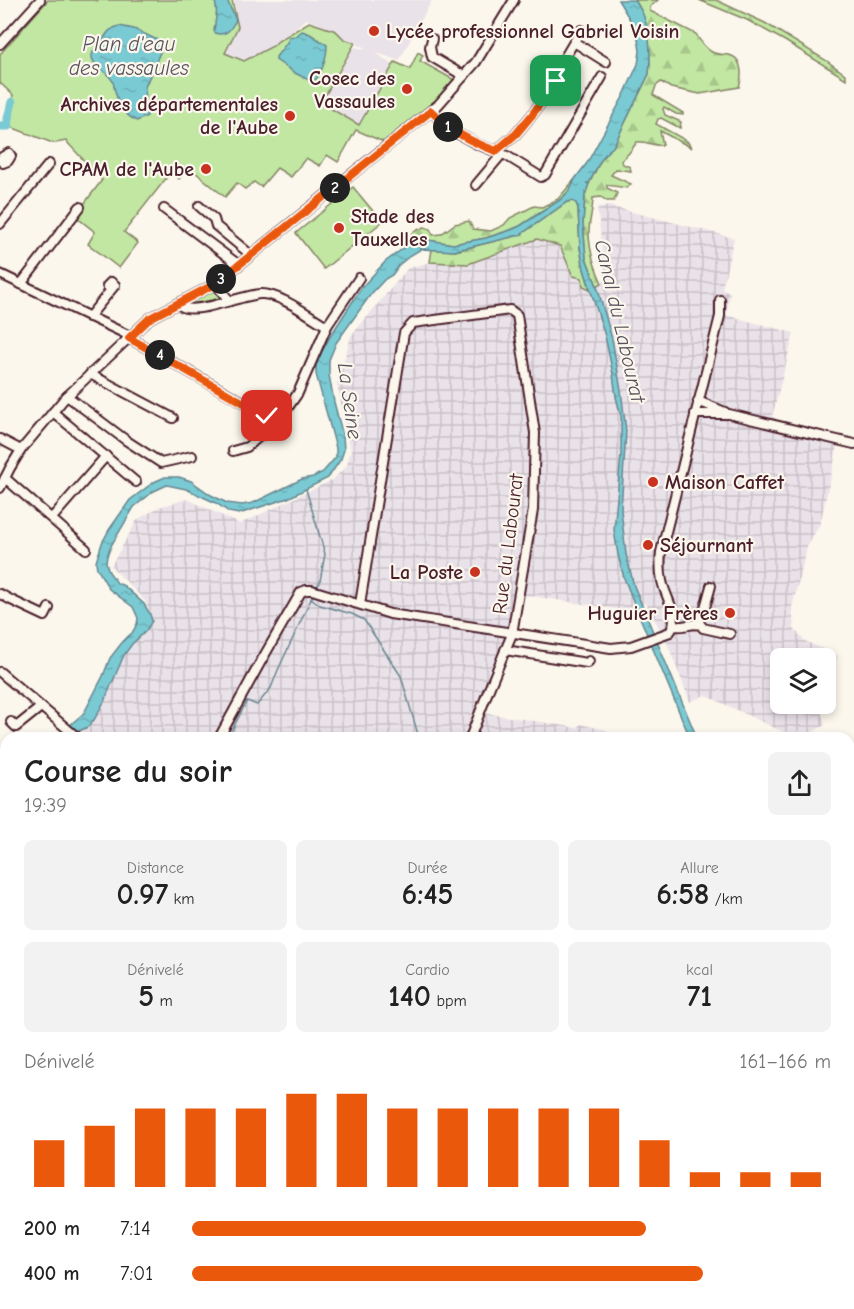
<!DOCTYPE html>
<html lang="fr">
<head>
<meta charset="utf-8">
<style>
	:root { --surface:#fff; --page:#f2f2f2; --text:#222; --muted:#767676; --accent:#ea580c }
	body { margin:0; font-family:"Comic Neue",sans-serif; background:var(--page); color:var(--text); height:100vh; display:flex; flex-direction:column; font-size:22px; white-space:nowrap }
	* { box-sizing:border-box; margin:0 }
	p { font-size:20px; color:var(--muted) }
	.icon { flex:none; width:33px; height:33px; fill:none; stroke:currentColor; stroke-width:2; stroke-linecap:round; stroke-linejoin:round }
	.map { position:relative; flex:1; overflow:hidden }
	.sheet { position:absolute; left:0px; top:732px; width:855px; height:578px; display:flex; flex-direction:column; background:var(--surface); border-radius:18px 18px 0 0; box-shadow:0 3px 9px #0003 }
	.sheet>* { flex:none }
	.tools { position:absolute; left:770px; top:648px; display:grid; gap:12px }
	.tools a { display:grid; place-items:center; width:66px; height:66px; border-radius:9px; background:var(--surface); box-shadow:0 3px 9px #0003; font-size:30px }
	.pin { position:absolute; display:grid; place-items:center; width:51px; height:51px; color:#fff; margin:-26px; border-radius:12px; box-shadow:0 3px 9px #0006 }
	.km { position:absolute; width:30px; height:30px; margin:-15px; border-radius:50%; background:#222; color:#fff; font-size:16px; line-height:30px; text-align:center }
	.round { display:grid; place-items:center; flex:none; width:63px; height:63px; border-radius:9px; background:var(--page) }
	.headline { display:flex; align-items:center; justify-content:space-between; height:102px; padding:0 24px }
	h1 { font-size:33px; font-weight:600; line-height:45px }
	.stats { display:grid; grid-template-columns:repeat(3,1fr); gap:9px; height:102px; padding:6px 24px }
	.stats div { display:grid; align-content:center; border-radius:9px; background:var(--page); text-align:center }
	.stats b { font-size:30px; font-weight:600 }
	.stats small { font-size:16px; font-weight:400 }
	.stats p { font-size:16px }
	.chart { height:168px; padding:12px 24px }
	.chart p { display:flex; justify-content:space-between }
	.chart svg { width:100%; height:108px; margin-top:6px; stroke:var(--accent); stroke-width:6 }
	ul { padding:0 24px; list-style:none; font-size:20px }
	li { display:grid; grid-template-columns:96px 72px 1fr; align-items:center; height:45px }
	li i { height:15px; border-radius:8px; background:var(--accent) }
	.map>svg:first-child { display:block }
</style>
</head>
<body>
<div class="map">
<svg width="854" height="1309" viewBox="0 0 854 1309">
	<defs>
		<pattern id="industrial-grid" width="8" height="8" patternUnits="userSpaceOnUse" patternTransform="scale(1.5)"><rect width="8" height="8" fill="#eae2e9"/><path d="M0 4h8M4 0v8" fill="none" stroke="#cac1c8"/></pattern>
		<pattern id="forest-firs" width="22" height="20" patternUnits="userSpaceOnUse" patternTransform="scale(1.5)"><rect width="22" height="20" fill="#c1e7a2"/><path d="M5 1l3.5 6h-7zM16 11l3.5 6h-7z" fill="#a7c68c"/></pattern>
		<pattern id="garden-dots" width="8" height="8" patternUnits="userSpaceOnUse" patternTransform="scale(1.5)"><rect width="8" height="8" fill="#c1e7a2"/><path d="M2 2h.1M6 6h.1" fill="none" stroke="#a7c68c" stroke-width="1.8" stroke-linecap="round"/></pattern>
		<pattern id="water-ripples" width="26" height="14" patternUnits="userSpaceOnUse" patternTransform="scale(1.5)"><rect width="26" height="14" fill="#7acad3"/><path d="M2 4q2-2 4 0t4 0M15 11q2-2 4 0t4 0" fill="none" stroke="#6badb5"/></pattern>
	</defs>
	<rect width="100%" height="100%" fill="#fbf7ec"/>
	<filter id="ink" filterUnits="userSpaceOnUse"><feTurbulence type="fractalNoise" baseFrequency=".0167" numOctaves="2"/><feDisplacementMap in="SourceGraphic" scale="12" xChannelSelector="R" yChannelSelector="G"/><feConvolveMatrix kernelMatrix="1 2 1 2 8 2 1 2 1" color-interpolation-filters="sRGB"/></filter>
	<g filter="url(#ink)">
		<!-- built -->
		<polygon fill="#eae2e9" points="234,0 432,0 399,61 375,52 393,65 360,125 321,103 352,47 368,49 344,39 336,31 330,30 306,19 273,46 244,61 225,53 238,27"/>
		<!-- industrial -->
		<polygon fill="url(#industrial-grid)" points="609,206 734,238 722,289 730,292 726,315 794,333 772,417 838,445 820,524 808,544 792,607 794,629 805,641 838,656 825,687 825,658 780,658 780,704 819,704 825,725 802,738 796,738 705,695 690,702 668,645 646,603 621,610 524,595 516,593 510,626 504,646 477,709 485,713 578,728 580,724 606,730 605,738 85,738 77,732 88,727 124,655 132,644 146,631 151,615 145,601 111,566 137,520 159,507 187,499 240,524 332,480 346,467 351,450 337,384 351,336 408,268 430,262 468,264 537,239 560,246 573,276 582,278 590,289 599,286 606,279 597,207"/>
		<!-- green -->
		<g fill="#c1e7a2" stroke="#868366" stroke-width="1.5">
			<polygon points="48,0 95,0 98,1 99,0 232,0 238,27 225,53 244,61 273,46 278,41 309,22 336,31 344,39 355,43 321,103 359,125 395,62 410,69 418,52 423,55 420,61 456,81 426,115 388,144 356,130 338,162 327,155 320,166 306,158 291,177 277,168 261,187 254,182 245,189 237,183 225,197 189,167 179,179 171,172 124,232 138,243 119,268 88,244 95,232 75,216 102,180 66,141 56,143 50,142 8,126 8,118 13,95 0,83 0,54"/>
			<polygon points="353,187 382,222 324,269 296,233"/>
			<polygon points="211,288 216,290 224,299 187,308 183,302"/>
			<polygon points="0,1048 6,1059 6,1113 0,1109"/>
		</g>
		<!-- forest -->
		<g fill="url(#forest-firs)" stroke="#868366" stroke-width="1.5">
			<path d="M635,0H658L650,7V11L696,34C700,41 705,48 712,52C719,56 726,53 732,56C743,60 742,78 739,87L700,94L671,88L661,82L656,86L653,95L683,113V115L676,114L664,107L663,109L665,115L681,122L680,128L661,118L658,119L656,124L687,141L692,148L660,131L663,145C654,147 645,140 637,142L629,153L621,161L623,164L630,167L631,171L616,169L611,175L631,184L627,188L607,185V188L617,193L614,201H607L601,197L593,198C593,210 589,220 589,232C589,248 595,268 602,283L597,286L586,258L583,223L585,195L589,184L602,158L607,151L613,147L649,74L650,62L645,20Z"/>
			<polygon points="699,0 716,0 765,23 827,61 846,75 846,79 785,41 747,20"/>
			<path d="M575,179L570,190L560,200L520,226L510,230L486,238L453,244L428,240L409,244L406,242C410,233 416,230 425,227L430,229L433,235L441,234L455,224L469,221L473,229L491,231L504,225L510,218L534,206L542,207L558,199Z"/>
			<polygon points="573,201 576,203 578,208 580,248 584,269 590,289 583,286 582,278 573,276 560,246 537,239 468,264 430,262 432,249 455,251 520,235 567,202"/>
		</g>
		<!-- garden -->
		<polygon fill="url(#garden-dots)" stroke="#868366" stroke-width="1.5" points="849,830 854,833 854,1042 849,1044"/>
		<!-- water -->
		<g fill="url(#water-ripples)" stroke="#678690" stroke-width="1.5">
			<path d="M214,0H227L236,20C231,29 226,37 215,33L214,31C215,21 219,9 214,0Z"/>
			<path d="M618,0H635C638,5 642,11 644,17C650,34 651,55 649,74L613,147C601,155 596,171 589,183H586L589,184L585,195L583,223L586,258L597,286L612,339L621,390L626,431L621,510L626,554L634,586L697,738H690L634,603L624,578L618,555L614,530L621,455V416L616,397L613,374L605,336L584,269L580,248L578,208L576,203L572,201L567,202L520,235L454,251L421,249L411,255L400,264L392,275L385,279L371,294L336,343L329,360V375L334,402L343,436L344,450L341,459L328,478L288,498L239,514L229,512L216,503L186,489L167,485L154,491L134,507L112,544L107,556L106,563L109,572L117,583L124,586L144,604L150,614L152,621L146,631L132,644L124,655L104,702L94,720L88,727L77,732L70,725L84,713L103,676L110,658L124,640L132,633L137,624L138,618L133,607L109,589L97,568L96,562L102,543L109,530L130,500L154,482L165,477H179L191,481L211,495L227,503L242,505L253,503L302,479L313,477L323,472L336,457V448L316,374V365L319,357L331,335L362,287L385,262L409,244L420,241L428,240L453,244L486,238L511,230L520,226L537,215L560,200L570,190L575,179L587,163L624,95L638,64L640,51L638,39L632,23Z"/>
			<path d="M119,26L134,29L164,43L145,87L147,116L137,121C125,116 118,103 115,91C114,88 114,85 113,82C109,71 87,65 93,52C94,50 98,47 99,45C107,35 106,30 119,26Z"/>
			<path d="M302,31L310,34L327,45C327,56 322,75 313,82L295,73L276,60V57L288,41L289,37L296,36Z"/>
			<polygon points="849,1101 854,1117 854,1168 849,1142"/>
		</g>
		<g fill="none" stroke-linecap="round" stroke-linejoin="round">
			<!-- stream -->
			<g stroke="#678690" stroke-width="1.5">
				<polyline points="306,489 325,554 320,581 317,588"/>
				<polyline points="311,598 320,605 352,614 364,620 401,676 419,738"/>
				<polyline points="228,738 247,701 257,705 271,688 278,670 313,595"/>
				<polyline points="494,1309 497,1304"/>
			</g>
			<!-- river -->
			<polyline stroke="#7acad3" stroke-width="9" points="0,126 8,126 8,118 12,102"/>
			<!-- minor casing -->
			<g stroke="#4a1f2b" stroke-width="12">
				<g id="minor">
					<polyline points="432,39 430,47 432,57 464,76"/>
					<polyline points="574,42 606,62"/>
					<polyline points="0,44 40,0"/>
					<polyline points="431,111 451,130 477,144 507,156 541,177 545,175 602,77"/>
					<polyline points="496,151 516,134 532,115 556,81 565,57 581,30"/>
					<polygon points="9,153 11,156 8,161 3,163 1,161 2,157"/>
					<polyline points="476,185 502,154"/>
					<polyline points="199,206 214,219 216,226 251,255"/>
					<polyline points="164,209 239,265"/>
					<polyline points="0,224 49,164"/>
					<polyline points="0,274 130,336"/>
					<polyline points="21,284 80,207"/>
					<polyline points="215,284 230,301"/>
					<path d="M179,303C181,306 181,307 186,308C202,312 241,296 260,294C278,292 311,317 327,326"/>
					<polyline points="89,317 115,285 111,282 107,286 111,290"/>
					<polyline points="129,338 257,410 254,415"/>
					<polyline points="90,374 173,418"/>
					<polyline points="67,396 127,441 161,463 192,456"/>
					<polyline points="698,401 725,412"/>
					<polyline points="257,410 267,416"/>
					<polyline points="53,412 136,482"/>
					<polyline points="695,414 729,414 854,444"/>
					<polyline points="0,439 21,450"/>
					<polyline points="233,451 247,447 280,419 298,393 327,326 359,278"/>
					<polyline points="5,478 86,549"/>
					<polyline points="0,488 10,468 21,450 64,399 150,318 215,284 438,105 476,62 514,0"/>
					<polyline points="52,518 106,456"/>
					<polyline points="0,594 11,600 45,616 49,608"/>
					<polyline points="360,604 404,333 413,323 510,310 517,315 535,433 533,510 512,634 489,689 470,738"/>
					<polyline points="696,624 703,615 711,586"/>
					<path d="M674,626C685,628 691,622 701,625L703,628L730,634"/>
					<polyline points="505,650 587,663 589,661"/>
					<polyline points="0,672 78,738"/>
					<polyline points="11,722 16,727 41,707"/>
					<path d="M219,738L260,663L301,592L306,590H312L390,614L611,648L631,646L670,632C681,617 665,597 662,581C660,571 660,562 661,552L720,316V300"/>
					<polyline points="0,786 6,782"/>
					<polyline points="0,897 6,900"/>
					<polyline points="0,1038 6,1050"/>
					<polyline points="0,1154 6,1157"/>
					<polyline points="849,1286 854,1286"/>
					<polyline points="412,1304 425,1309"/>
					<polyline points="231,1309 234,1304"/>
					<polyline points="467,1309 473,1304"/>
					<polyline points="566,1309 571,1304"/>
					<polyline points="666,1309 670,1304"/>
					<polyline points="732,1309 732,1304"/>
				</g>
			</g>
			<!-- major casing -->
			<g stroke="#4a1f2b" stroke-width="14">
				<g id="major">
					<polyline points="0,1001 6,1005"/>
					<polyline points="0,1237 6,1223"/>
					<polyline points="296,1304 307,1309"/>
					<polyline points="5,1309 8,1304"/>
				</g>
			</g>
			<!-- minor -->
			<use href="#minor" stroke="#fbf7ec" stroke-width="8"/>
			<!-- major -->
			<use href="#major" stroke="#fbf7ec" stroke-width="9"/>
		</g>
	</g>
	<g fill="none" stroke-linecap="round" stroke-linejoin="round" filter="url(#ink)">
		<!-- route casing -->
		<g stroke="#fff" stroke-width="12">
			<path id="route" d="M267,416L129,338L150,318L215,284L431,111C452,132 469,141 496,151L516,134L532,115L556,81"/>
		</g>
		<!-- route -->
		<use href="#route" stroke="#ea580c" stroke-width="8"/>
	</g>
	<!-- markers -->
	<g fill="#c8321e" stroke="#fbf7ec" stroke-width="2">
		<circle cx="374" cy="31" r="6"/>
		<circle cx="407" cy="89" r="6"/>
		<circle cx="290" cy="116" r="6"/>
		<circle cx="206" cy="169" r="6"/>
		<circle cx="339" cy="228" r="6"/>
		<circle cx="653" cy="482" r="6"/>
		<circle cx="648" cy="545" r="6"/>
		<circle cx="475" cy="572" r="6"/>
		<circle cx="730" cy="613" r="6"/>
	</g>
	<g text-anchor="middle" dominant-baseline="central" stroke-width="4.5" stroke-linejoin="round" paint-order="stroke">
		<!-- poi labels -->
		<g font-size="20" font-weight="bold" fill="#4a1f2b" stroke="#fbf7ec" text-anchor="end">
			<text x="386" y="31" text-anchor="start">Lycée professionnel Gabriel Voisin</text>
			<text x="395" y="78">Cosec des<tspan x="395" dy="23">Vassaules</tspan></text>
			<text x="278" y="104">Archives départementales<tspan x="278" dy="23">de l'Aube</tspan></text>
			<text x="194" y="169">CPAM de l'Aube</text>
			<text x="351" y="216" text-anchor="start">Stade des<tspan x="351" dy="23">Tauxelles</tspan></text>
			<text x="665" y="482" text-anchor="start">Maison Caffet</text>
			<text x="660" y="545" text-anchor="start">Séjournant</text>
			<text x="463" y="572">La Poste</text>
			<text x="718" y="613">Huguier Frères</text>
		</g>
		<!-- street labels -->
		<g font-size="20" fill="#4a1f2b" stroke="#fbf7ec">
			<text transform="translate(508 544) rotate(-83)">Rue du Labourat</text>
		</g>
		<!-- water labels -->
		<g font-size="21" font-style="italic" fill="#58525d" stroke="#fbf7ec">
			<text x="129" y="44">Plan d'eau<tspan x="129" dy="24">des vassaules</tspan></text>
			<text transform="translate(620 321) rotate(77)">Canal du Labourat</text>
			<text transform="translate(350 401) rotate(82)">La Seine</text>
		</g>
	</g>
</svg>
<div class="tools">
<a><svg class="icon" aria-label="layers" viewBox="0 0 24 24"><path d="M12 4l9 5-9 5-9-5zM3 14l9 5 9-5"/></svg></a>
</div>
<div class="pin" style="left:556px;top:81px;background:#1e9e55"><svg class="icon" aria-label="arrive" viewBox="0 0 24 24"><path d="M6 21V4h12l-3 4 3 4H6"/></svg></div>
<div class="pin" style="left:267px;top:416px;background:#d93025"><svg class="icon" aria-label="check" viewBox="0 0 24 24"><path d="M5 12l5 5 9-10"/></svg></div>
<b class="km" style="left:448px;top:127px">1</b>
<b class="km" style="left:335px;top:188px">2</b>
<b class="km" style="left:221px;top:279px">3</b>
<b class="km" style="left:160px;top:355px">4</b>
<section class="sheet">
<div class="headline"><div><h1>Course du soir</h1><p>19:39</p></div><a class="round"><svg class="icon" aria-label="share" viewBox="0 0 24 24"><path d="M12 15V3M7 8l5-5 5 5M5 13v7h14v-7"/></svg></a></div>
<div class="stats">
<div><p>Distance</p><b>0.97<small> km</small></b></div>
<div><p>Durée</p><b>6:45</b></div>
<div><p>Allure</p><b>6:58<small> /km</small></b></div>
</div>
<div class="stats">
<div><p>Dénivelé</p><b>5<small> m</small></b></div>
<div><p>Cardio</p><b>140<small> bpm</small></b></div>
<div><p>kcal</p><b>71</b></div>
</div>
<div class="chart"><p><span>Dénivelé</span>161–166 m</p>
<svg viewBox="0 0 160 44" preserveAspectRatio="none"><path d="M5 44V25M15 44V19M25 44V12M35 44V12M45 44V12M55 44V6M65 44V6M75 44V12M85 44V12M95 44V12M105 44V12M115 44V12M125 44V25M135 44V38M145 44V38M155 44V38"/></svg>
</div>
<ul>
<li><b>200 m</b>7:14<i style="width:71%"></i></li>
<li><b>400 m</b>7:01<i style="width:80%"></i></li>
</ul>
</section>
</div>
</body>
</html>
